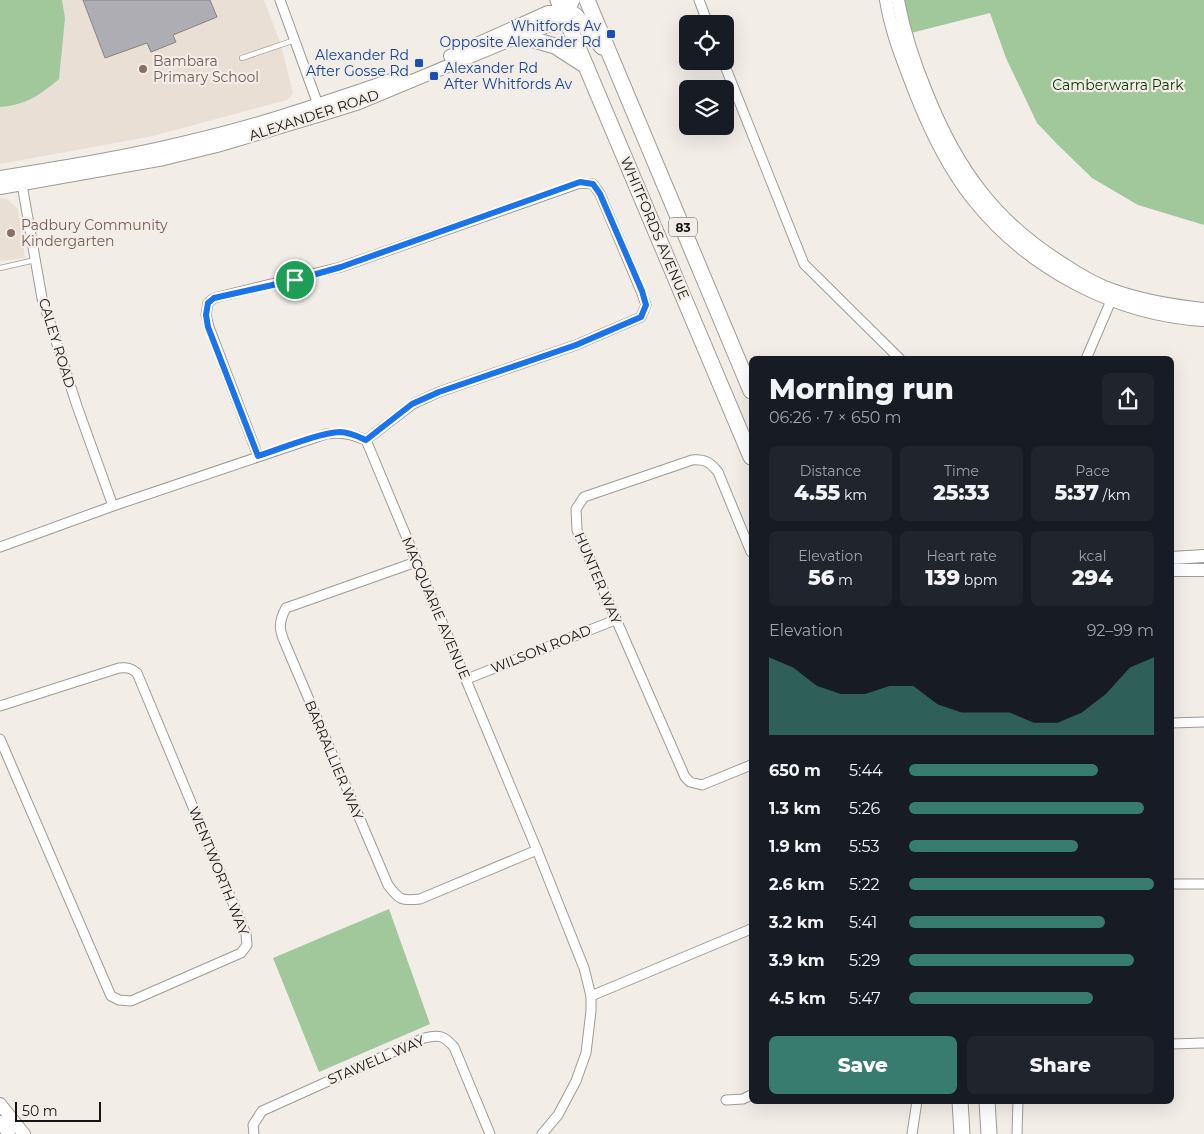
<!DOCTYPE html>
<html lang="en">
<head>
<meta charset="utf-8">
<style>
	:root { --surface:#171b24; --page:#20242c; --text:#f1f3f6; --muted:#9ea1a6; --accent:#387c70 }
	body { margin:0; font-family:Montserrat,sans-serif; background:var(--page); color:var(--text); height:100vh; display:flex; flex-direction:column; font-size:19px; white-space:nowrap }
	* { box-sizing:border-box; margin:0 }
	p { font-size:16px; color:var(--muted) }
	.icon { flex:none; width:28px; height:28px; fill:none; stroke:currentColor; stroke-width:2; stroke-linecap:round; stroke-linejoin:round }
	.map { position:relative; flex:1; overflow:hidden }
	.drawer { position:absolute; left:749px; top:356px; width:425px; height:748px; display:flex; flex-direction:column; background:var(--surface); border-radius:8px; box-shadow:0 5px 20px #0002 }
	.drawer>* { flex:none }
	.controls { position:absolute; left:679px; top:15px; display:grid; gap:10px }
	.controls a { display:grid; place-items:center; width:55px; height:55px; border-radius:8px; background:var(--surface); box-shadow:0 5px 20px #0002; font-size:25px }
	.scale { position:absolute; left:15px; bottom:12px; width:86px; box-sizing:border-box; padding-left:5px; border:2px solid #171513; border-top:0; font-size:14px; line-height:18px; white-space:nowrap; color:#171513; -webkit-text-stroke:4px #f2ede7; paint-order:stroke }
	.pin { position:absolute; display:grid; place-items:center; width:42px; height:42px; color:#fff; margin:-21px; border:2px solid #fff; border-radius:50%; box-shadow:0 1px 5px #0007 }
	.round { display:grid; place-items:center; flex:none; width:52px; height:52px; border-radius:8px; background:var(--page) }
	.summary { display:flex; align-items:center; justify-content:space-between; height:85px; padding:0 20px }
	h1 { font-size:28px; font-weight:800; line-height:38px }
	.stats { display:grid; grid-template-columns:repeat(3,1fr); gap:8px; height:85px; padding:5px 20px }
	.stats div { display:grid; align-content:center; border-radius:8px; background:var(--page); text-align:center }
	.stats b { font-size:21px; font-weight:800 }
	.stats small { font-size:14px; font-weight:400 }
	.stats p { font-size:14px }
	.chart { height:140px; padding:10px 20px }
	.chart p { display:flex; justify-content:space-between }
	.chart svg { width:100%; height:90px; margin-top:5px; fill:var(--accent); opacity:.7 }
	.primary-button { display:flex; gap:10px; margin-top:auto; padding:10px 20px }
	.primary-button a { flex:1; height:58px; border-radius:8px; background:var(--accent); color:#fff; font-size:20px; font-weight:800; line-height:58px; text-align:center }
	.primary-button a+a { background:var(--page); color:var(--text) }
	ul { padding:0 20px; list-style:none; font-size:16px }
	li { display:grid; grid-template-columns:80px 60px 1fr; align-items:center; height:38px }
	li i { height:12px; border-radius:6px; background:var(--accent) }
	.map>svg:first-child { display:block }
</style>
</head>
<body>
<div class="map">
<svg width="1204" height="1134" viewBox="0 0 1204 1134">
	<rect width="100%" height="100%" fill="#f2ede7"/>
	<!-- built -->
	<g fill="#eadfd4">
		<polygon points="0,0 264,0 281,45 293,94 287,100 153,136 0,164"/>
		<polygon points="0,198 7,199 18,209 25,258 0,261"/>
	</g>
	<!-- green -->
	<g fill="#a1c89a">
		<path d="M0,0H62L65,18L59,79C40,95 26,105 0,107Z"/>
		<polygon points="903,0 1204,0 1204,225 1138,205 1092,178 1057,144 1037,123 1006,58 990,13 911,33"/>
		<polygon points="389,909 430,1024 319,1072 273,958"/>
	</g>
	<!-- building -->
	<polygon fill="#aeadb4" stroke="#838389" points="83,0 210,0 217,17 173,35 176,42 151,52 147,43 105,58"/>
	<g fill="none" stroke-linecap="round" stroke-linejoin="round">
		<!-- lane casing -->
		<g stroke="#9f9a95" stroke-width="6">
			<g id="lane">
				<polyline points="242,58 295,40"/>
				<polyline points="0,268 35,260"/>
			</g>
		</g>
		<!-- street casing -->
		<g stroke="#9f9a95" stroke-width="11">
			<g id="street">
				<polyline points="280,0 320,110"/>
				<polyline points="699,0 708,24"/>
				<polyline points="723,61 804,264 900,359"/>
				<polyline points="21,179 42,298 77,406 113,506"/>
				<polyline points="1086,359 1113,296"/>
				<polyline points="258,456 209,327 206,315 208,303 214,298 341,267 580,183 593,184 600,194 641,291 646,305 641,317 576,345 439,392 413,404 366,440"/>
				<path d="M0,547L113,506L326,434C342,432 351,434 366,440L537,850L584,968L591,996V1011L586,1053L576,1081L558,1115L542,1134"/>
				<path d="M751,552L718,472C710,462 705,459 692,460L584,497L576,509L577,530L685,777L690,782L702,785L751,765"/>
				<path d="M416,562L286,608C275,628 282,635 290,655L388,885C399,900 402,901 420,899L537,850"/>
				<polyline points="467,679 615,620"/>
				<path d="M0,706L119,668C127,667 131,668 137,673L246,934L247,945L241,953L131,1001L119,1000L111,996L0,739"/>
				<polyline points="1171,723 1204,722"/>
				<polyline points="1171,884 1204,884"/>
				<polyline points="591,996 751,929"/>
				<polyline points="1171,1044 1204,1043"/>
				<polyline points="726,1100 743,1099 751,1095"/>
				<path d="M254,1134L253,1125L262,1111L424,1038C440,1034 444,1036 454,1047L490,1134"/>
				<polyline points="912,1134 917,1101"/>
				<polyline points="1017,1134 1018,1101"/>
			</g>
		</g>
		<!-- secondary casing -->
		<g stroke="#9f9a95" stroke-width="14">
			<g id="secondary">
				<path d="M886,0C891,31 902,58 913,87C928,126 946,165 972,198C1027,268 1115,315 1204,320"/>
				<path d="M898,0C904,33 914,63 927,94C957,169 995,222 1065,265C1080,275 1097,285 1115,291C1144,301 1174,306 1204,309"/>
				<polyline points="450,56 548,12 563,12"/>
				<path d="M0,177C62,167 125,157 186,142C258,126 329,101 400,77"/>
				<polyline points="0,188 164,159 217,146 321,115 359,103 520,36 554,24 563,12"/>
				<polyline points="1171,558 1204,556"/>
				<polyline points="1171,570 1204,570"/>
				<polyline points="0,1104 24,1134"/>
				<polyline points="0,1122 9,1134"/>
			</g>
		</g>
		<!-- primary casing -->
		<g stroke="#9f9a95" stroke-width="17">
			<g id="primary">
				<polyline points="558,0 751,457"/>
				<polyline points="587,0 751,391"/>
				<polyline points="563,12 572,13 576,16 602,47"/>
				<polyline points="563,12 569,6 572,0"/>
				<polyline points="520,36 555,46 586,66"/>
				<polyline points="960,1101 962,1134"/>
				<polyline points="987,1101 989,1134"/>
			</g>
		</g>
		<!-- lane -->
		<use href="#lane" stroke="#fff" stroke-width="4.5"/>
		<!-- street -->
		<use href="#street" stroke="#fff" stroke-width="9"/>
		<!-- secondary -->
		<use href="#secondary" stroke="#fff" stroke-width="12"/>
		<!-- primary -->
		<use href="#primary" stroke="#fff" stroke-width="15"/>
	</g>
	<g fill="none" stroke-linecap="round" stroke-linejoin="round">
		<!-- route casing -->
		<g stroke="#fff" stroke-width="10">
			<path id="route" d="M580,182L593,184L600,194L642,291L646,305L641,317L576,345L439,392L412,404L366,440C357,436 349,432 340,432C318,433 280,449 258,456L208,327L206,315L208,303L214,298L295,280L341,267Z"/>
		</g>
		<!-- route -->
		<use href="#route" stroke="#1a73e8" stroke-width="6"/>
	</g>
	<!-- markers -->
	<g fill="#1a4fb4" stroke="#f2ede7" stroke-width="2">
		<rect x="606" y="29" width="10" height="10" rx="2.5"/>
		<rect x="414" y="58" width="10" height="10" rx="2.5"/>
		<rect x="429" y="71" width="10" height="10" rx="2.5"/>
	</g>
	<g fill="#8d6e63" stroke="#f2ede7" stroke-width="2">
		<circle cx="143" cy="69" r="5"/>
		<circle cx="11" cy="233" r="5"/>
	</g>
	<g text-anchor="middle" dominant-baseline="central" stroke-width="4.5" stroke-linejoin="round" paint-order="stroke">
		<!-- shield labels -->
		<rect fill="#f2ede7" stroke="#595653" stroke-width="1" x="669" y="217.5" width="28" height="19" rx="4"/>
		<g font-size="12" font-weight="bold" fill="#171513">
			<text x="683" y="227">83</text>
		</g>
		<!-- transit labels -->
		<g font-size="14" fill="#164399" stroke="#f2ede7" text-anchor="end">
			<text x="601" y="26">Whitfords Av<tspan x="601" dy="16">Opposite Alexander Rd</tspan></text>
			<text x="409" y="55">Alexander Rd<tspan x="409" dy="16">After Gosse Rd</tspan></text>
			<text x="444" y="68" text-anchor="start">Alexander Rd<tspan x="444" dy="16">After Whitfords Av</tspan></text>
		</g>
		<!-- education labels -->
		<g font-size="14" fill="#785e54" stroke="#f2ede7" text-anchor="start">
			<text x="153" y="61">Bambara<tspan x="153" dy="16">Primary School</tspan></text>
			<text x="21" y="225">Padbury Community<tspan x="21" dy="16">Kindergarten</tspan></text>
		</g>
		<!-- park labels -->
		<g font-size="14" fill="#073402" stroke="#f2ede7">
			<text x="1118" y="85">Camberwarra Park</text>
		</g>
		<!-- street labels -->
		<g font-size="14" fill="#171513" stroke="#f2ede7">
			<text transform="translate(314 115) rotate(-18)">ALEXANDER ROAD</text>
			<text transform="translate(655 228) rotate(67)">WHITFORDS AVENUE</text>
			<text transform="translate(57 343) rotate(73)">CALEY ROAD</text>
			<text transform="translate(598 578) rotate(67)">HUNTER WAY</text>
			<text transform="translate(436 608) rotate(67)">MACQUARIE AVENUE</text>
			<text transform="translate(541 649) rotate(-22)">WILSON ROAD</text>
			<text transform="translate(334 760) rotate(67)">BARRALLIER WAY</text>
			<text transform="translate(219 871) rotate(68)">WENTWORTH WAY</text>
			<text transform="translate(376 1060) rotate(-23)">STAWELL WAY</text>
		</g>
	</g>
</svg>
<div class="controls">
<a><svg class="icon" aria-label="locate" viewBox="0 0 24 24"><circle cx="12" cy="12" r="6"/><path d="M12 2v4M12 18v4M2 12h4M18 12h4"/></svg></a>
<a><svg class="icon" aria-label="layers" viewBox="0 0 24 24"><path d="M12 4l9 5-9 5-9-5zM3 14l9 5 9-5"/></svg></a>
</div>
<div class="scale">50 m</div>
<div class="pin" style="left:295px;top:280px;background:#1e9e55"><svg class="icon" aria-label="arrive" viewBox="0 0 24 24"><path d="M6 21V4h12l-3 4 3 4H6"/></svg></div>
<section class="drawer">
<div class="summary"><div><h1>Morning run</h1><p>06:26 · 7 × 650 m</p></div><a class="round"><svg class="icon" aria-label="share" viewBox="0 0 24 24"><path d="M12 15V3M7 8l5-5 5 5M5 13v7h14v-7"/></svg></a></div>
<div class="stats">
<div><p>Distance</p><b>4.55<small> km</small></b></div>
<div><p>Time</p><b>25:33</b></div>
<div><p>Pace</p><b>5:37<small> /km</small></b></div>
</div>
<div class="stats">
<div><p>Elevation</p><b>56<small> m</small></b></div>
<div><p>Heart rate</p><b>139<small> bpm</small></b></div>
<div><p>kcal</p><b>294</b></div>
</div>
<div class="chart"><p><span>Elevation</span>92–99 m</p>
<svg viewBox="0 0 160 44" preserveAspectRatio="none"><path d="M0 44V6L10 11L20 20L30 24L40 24L50 20L60 20L70 29L80 33L90 33L100 33L110 38L120 38L130 33L140 24L150 11L160 6V44z"/></svg>
</div>
<ul>
<li><b>650 m</b>5:44<i style="width:77%"></i></li>
<li><b>1.3 km</b>5:26<i style="width:96%"></i></li>
<li><b>1.9 km</b>5:53<i style="width:69%"></i></li>
<li><b>2.6 km</b>5:22<i style="width:100%"></i></li>
<li><b>3.2 km</b>5:41<i style="width:80%"></i></li>
<li><b>3.9 km</b>5:29<i style="width:92%"></i></li>
<li><b>4.5 km</b>5:47<i style="width:75%"></i></li>
</ul>
<div class="primary-button"><a>Save</a><a>Share</a></div>
</section>
</div>
</body>
</html>
